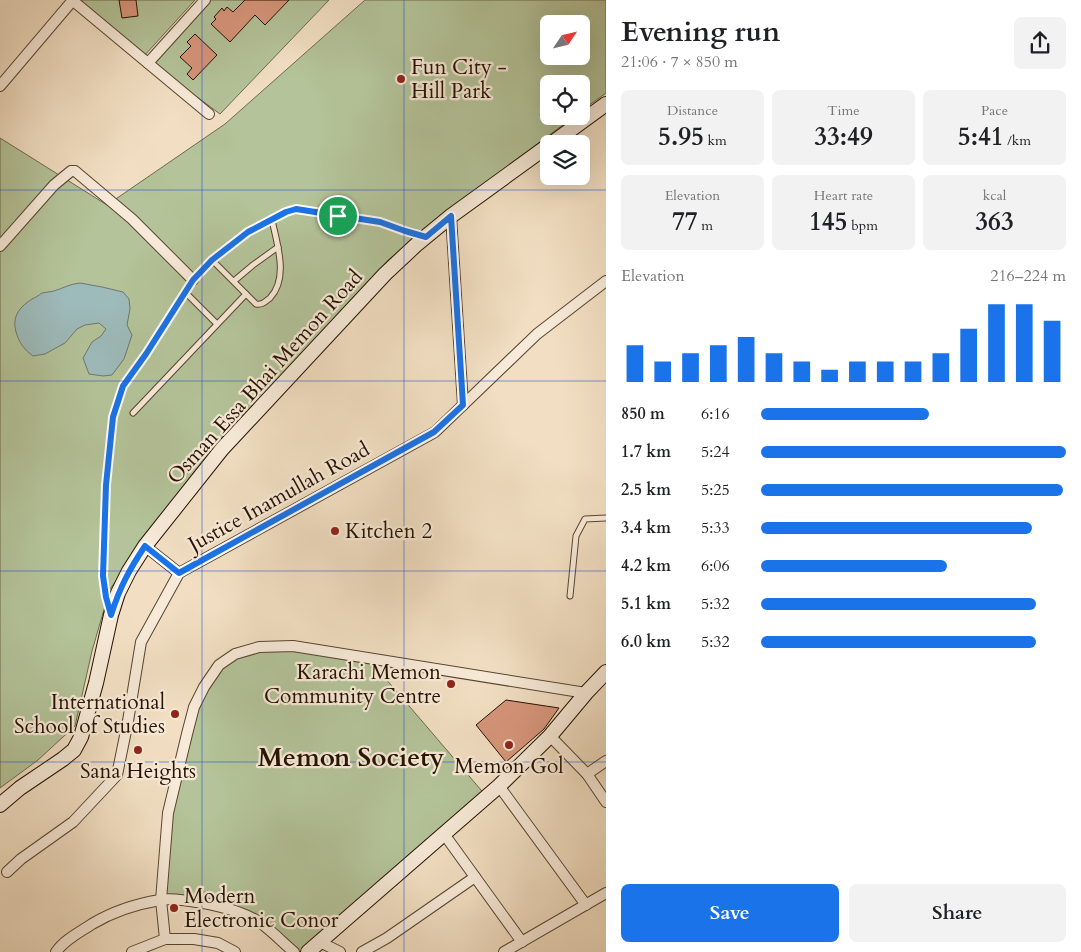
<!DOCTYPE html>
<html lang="en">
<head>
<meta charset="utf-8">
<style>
	:root { --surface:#fff; --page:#f2f2f2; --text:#202124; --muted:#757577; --accent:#1a73e8 }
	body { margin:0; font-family:Cardo,serif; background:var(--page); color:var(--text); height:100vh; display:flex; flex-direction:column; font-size:19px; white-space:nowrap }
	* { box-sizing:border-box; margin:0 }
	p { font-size:16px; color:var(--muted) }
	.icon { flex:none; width:28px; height:28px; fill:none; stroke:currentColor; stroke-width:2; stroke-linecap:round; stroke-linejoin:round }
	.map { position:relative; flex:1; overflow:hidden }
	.panel { display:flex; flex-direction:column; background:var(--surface); width:475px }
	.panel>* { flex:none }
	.needle { width:32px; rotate:55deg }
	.buttons { position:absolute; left:540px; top:15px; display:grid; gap:10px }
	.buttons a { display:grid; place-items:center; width:50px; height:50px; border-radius:8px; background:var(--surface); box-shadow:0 5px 20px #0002; font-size:25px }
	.pin { position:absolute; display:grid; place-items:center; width:42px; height:42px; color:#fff; margin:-21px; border:2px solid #fff; border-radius:50%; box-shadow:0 1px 5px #0007 }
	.round { display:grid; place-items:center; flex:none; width:52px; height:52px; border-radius:8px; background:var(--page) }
	.head { display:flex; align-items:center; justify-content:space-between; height:85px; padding:0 15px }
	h1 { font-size:28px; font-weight:700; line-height:38px }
	.figures { display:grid; grid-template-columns:repeat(3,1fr); gap:8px; height:85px; padding:5px 15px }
	.figures div { display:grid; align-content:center; border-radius:8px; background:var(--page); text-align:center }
	.figures b { font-size:25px; font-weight:700 }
	.figures small { font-size:14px; font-weight:400 }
	.figures p { font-size:14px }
	.chart { height:140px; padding:10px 15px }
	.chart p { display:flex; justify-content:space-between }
	.chart svg { width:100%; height:90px; margin-top:5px; stroke:var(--accent); stroke-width:6 }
	.action { display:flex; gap:10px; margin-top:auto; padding:10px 15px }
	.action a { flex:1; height:58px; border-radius:8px; background:var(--accent); color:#fff; font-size:20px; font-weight:700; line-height:58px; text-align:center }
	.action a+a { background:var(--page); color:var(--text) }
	ul { padding:0 15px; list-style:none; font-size:16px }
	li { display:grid; grid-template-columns:80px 60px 1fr; align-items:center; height:38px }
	li i { height:12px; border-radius:6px; background:var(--accent) }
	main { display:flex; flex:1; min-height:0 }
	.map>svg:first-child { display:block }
</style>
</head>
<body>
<main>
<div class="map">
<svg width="606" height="952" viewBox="0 0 606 952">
	<rect width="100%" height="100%" fill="#f2dfc3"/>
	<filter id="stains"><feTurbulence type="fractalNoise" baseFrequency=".004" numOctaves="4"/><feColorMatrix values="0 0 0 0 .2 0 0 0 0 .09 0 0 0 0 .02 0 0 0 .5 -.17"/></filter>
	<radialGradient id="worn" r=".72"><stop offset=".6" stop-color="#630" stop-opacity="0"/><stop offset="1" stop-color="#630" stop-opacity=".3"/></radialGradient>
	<!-- green -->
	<g fill="#b4c399" stroke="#6c6a4c" fill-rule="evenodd">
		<polygon points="78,0 195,0 144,56"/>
		<polygon points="210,0 329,0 220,114 154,65 154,61"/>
		<path d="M365,0H606V93L581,111V84H549V116H575L471,193L388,260L185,488L110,589L92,651L75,726L38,760L0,788V138L107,205L225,124ZM549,24H581V56H549Z"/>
		<polygon points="259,647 368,658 487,797 308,952 292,952 234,910 161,900 168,813 187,734 219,665"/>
	</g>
	<!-- water -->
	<path fill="#9dbbbb" stroke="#6d7770" d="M80,283L102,287L123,292L129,299L130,309L127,325L132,335L124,359L112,375L103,376L89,374L83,358L92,342L101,336L106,329L99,323L85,325L77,329L65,343L45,354L33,356C25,350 20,344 17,335C11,318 18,308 32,299C35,298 39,295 42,293C46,292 50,292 54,291C63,288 70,284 80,283Z"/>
	<!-- building -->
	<g fill="#d7957b" stroke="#241100">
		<polygon points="119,0 136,0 138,16 122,18"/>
		<polygon points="245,0 289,0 265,25 255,15 230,42 211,24 216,19 214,17 222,8 224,11 227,7 233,12"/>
		<polygon points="195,34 217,55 193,80 187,74 192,68 180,57 191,46 187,42"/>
		<polygon points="506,700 559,708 544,729 506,762 476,725"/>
	</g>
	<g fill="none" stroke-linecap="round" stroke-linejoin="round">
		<!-- lane casing -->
		<g stroke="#584431" stroke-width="7">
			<g id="lane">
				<path d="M212,260L256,304C262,305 265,302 270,298C289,278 277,244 272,220"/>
				<polyline points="234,281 253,265 278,247"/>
				<polyline points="185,292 217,324"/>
				<polyline points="133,413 246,294"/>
				<polyline points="570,596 576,536 585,519 606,518"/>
				<polyline points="109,610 106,597 103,577 106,485 113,417 123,386 146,354 193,280 212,260 248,232 286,212 296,209 380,222 405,231 424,236"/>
			</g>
		</g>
		<!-- street casing -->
		<g stroke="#584431" stroke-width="12">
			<g id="street">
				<polyline points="72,0 209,114"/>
				<polyline points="148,63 205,0"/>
				<polyline points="0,86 73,0"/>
				<polyline points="451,216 463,405"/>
				<polyline points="0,246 54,185 71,171 75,171 132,219 193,280"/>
				<polyline points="145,546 179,573"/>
				<polyline points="550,736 587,774 606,802"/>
				<polyline points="587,774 606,761"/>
				<polyline points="499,786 586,905"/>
				<polyline points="444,834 522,942"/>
				<polyline points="7,872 21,859 73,822 117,775 128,721 141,642 179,573 435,432 537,334 606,281"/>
				<polyline points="165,939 161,900 168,813 187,734 194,707 204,687 219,665 235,654 259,647 293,646 586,693"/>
				<polyline points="320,942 340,952"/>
				<path d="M56,952C64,940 80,932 92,924C112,912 136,904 160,900C169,898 180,900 190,901C213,904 235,909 256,920C267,926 283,943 294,952"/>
				<polyline points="132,952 165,939 194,939 218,943 235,952"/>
				<polyline points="362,952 387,938 475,877"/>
				<polyline points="504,952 606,893"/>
			</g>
		</g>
		<!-- secondary casing -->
		<g stroke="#241100" stroke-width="16">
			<g id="secondary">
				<polyline points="551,144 606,104"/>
				<polyline points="0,805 20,788 63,759 74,750 81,737 96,683 111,615 118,593 129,571 145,546 222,449 385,274 417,244 451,216 549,145"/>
				<polyline points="308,952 499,786 550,736 586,693 606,672"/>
			</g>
		</g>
		<!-- lane -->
		<use href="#lane" stroke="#f7ead8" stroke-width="5"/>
		<!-- street -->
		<use href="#street" stroke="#f7ead8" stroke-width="10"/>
		<!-- secondary -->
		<use href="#secondary" stroke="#f7ead8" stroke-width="14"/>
	</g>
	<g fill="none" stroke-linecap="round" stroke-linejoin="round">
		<!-- route casing -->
		<g stroke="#fff" stroke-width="10">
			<path id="route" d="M296,209L380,222L405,231L426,237L451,216L463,405L434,432L179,573L145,546C129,570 120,587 111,615L106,597L103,576L106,485L113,417L123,386L146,354L193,280L212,260L248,232L286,212Z"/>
		</g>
		<!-- route -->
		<use href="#route" stroke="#1a73e8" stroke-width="6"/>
	</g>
	<!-- grid -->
	<path fill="none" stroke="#1d4ed8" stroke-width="1" stroke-opacity="0.55" d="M202,0V952M404,0V952M0,190H606M0,381H606M0,571H606M0,762H606"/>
	<!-- markers -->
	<g fill="#8f2418" stroke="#f7ead8" stroke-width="2">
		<circle cx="401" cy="79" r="5"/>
		<circle cx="335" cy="531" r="5"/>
		<circle cx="451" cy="684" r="5"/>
		<circle cx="175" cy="714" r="5"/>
		<circle cx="509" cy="745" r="5"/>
		<circle cx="138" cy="750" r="5"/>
		<circle cx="174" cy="908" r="5"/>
	</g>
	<g text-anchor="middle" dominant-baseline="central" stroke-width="4.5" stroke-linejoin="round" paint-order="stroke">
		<!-- poi labels -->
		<g font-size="21" fill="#241100" stroke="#f7ead8" text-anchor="start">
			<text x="411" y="67">Fun City -<tspan x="411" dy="24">Hill Park</tspan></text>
			<text x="345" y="531">Kitchen 2</text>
			<text x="441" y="672" text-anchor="end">Karachi Memon<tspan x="441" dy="24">Community Centre</tspan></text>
			<text x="165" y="702" text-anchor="end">International<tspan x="165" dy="24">School of Studies</tspan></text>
			<text x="509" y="766" text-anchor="middle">Memon Gol</text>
			<text x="138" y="771" text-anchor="middle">Sana Heights</text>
			<text x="184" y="896">Modern<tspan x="184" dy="24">Electronic Conor</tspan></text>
		</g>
		<!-- street labels -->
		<g font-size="21" fill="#241100" stroke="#f7ead8">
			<text transform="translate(265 377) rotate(-48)">Osman Essa Bhai Memon Road</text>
			<text transform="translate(279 497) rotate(-29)">Justice Inamullah Road</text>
		</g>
		<!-- district labels -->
		<g font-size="26" font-weight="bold" fill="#241100" stroke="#f7ead8">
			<text x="351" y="757">Memon Society</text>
		</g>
	</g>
	<rect width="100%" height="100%" filter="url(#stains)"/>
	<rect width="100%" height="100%" fill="url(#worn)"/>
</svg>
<div class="buttons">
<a><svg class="needle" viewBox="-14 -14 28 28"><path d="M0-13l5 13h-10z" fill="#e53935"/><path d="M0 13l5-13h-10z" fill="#757577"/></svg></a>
<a><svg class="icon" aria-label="locate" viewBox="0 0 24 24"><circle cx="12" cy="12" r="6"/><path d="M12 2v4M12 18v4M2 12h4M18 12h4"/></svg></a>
<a><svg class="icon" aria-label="layers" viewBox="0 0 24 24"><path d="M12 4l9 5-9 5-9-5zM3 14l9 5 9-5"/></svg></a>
</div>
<div class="pin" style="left:338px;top:216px;background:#1e9e55"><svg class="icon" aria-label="arrive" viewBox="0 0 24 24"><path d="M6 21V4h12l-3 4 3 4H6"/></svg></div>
</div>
<section class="panel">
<div class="head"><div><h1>Evening run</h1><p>21:06 · 7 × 850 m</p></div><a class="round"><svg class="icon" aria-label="share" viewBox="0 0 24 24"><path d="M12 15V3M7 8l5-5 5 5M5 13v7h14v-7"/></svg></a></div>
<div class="figures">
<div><p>Distance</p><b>5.95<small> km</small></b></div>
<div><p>Time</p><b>33:49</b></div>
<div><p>Pace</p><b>5:41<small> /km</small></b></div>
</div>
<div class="figures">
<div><p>Elevation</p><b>77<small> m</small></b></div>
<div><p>Heart rate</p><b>145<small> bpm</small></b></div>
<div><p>kcal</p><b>363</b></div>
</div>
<div class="chart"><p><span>Elevation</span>216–224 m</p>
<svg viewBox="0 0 160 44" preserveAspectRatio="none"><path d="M5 44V26M15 44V34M25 44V30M35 44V26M45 44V22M55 44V30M65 44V34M75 44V38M85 44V34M95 44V34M105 44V34M115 44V30M125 44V18M135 44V6M145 44V6M155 44V14"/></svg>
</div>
<ul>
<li><b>850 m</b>6:16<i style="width:55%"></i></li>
<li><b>1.7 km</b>5:24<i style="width:100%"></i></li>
<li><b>2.5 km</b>5:25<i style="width:99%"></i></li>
<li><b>3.4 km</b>5:33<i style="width:89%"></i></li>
<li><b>4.2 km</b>6:06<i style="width:61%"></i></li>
<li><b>5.1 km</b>5:32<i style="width:90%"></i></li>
<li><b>6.0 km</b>5:32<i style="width:90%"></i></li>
</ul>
<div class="action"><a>Save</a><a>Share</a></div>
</section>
</main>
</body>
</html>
